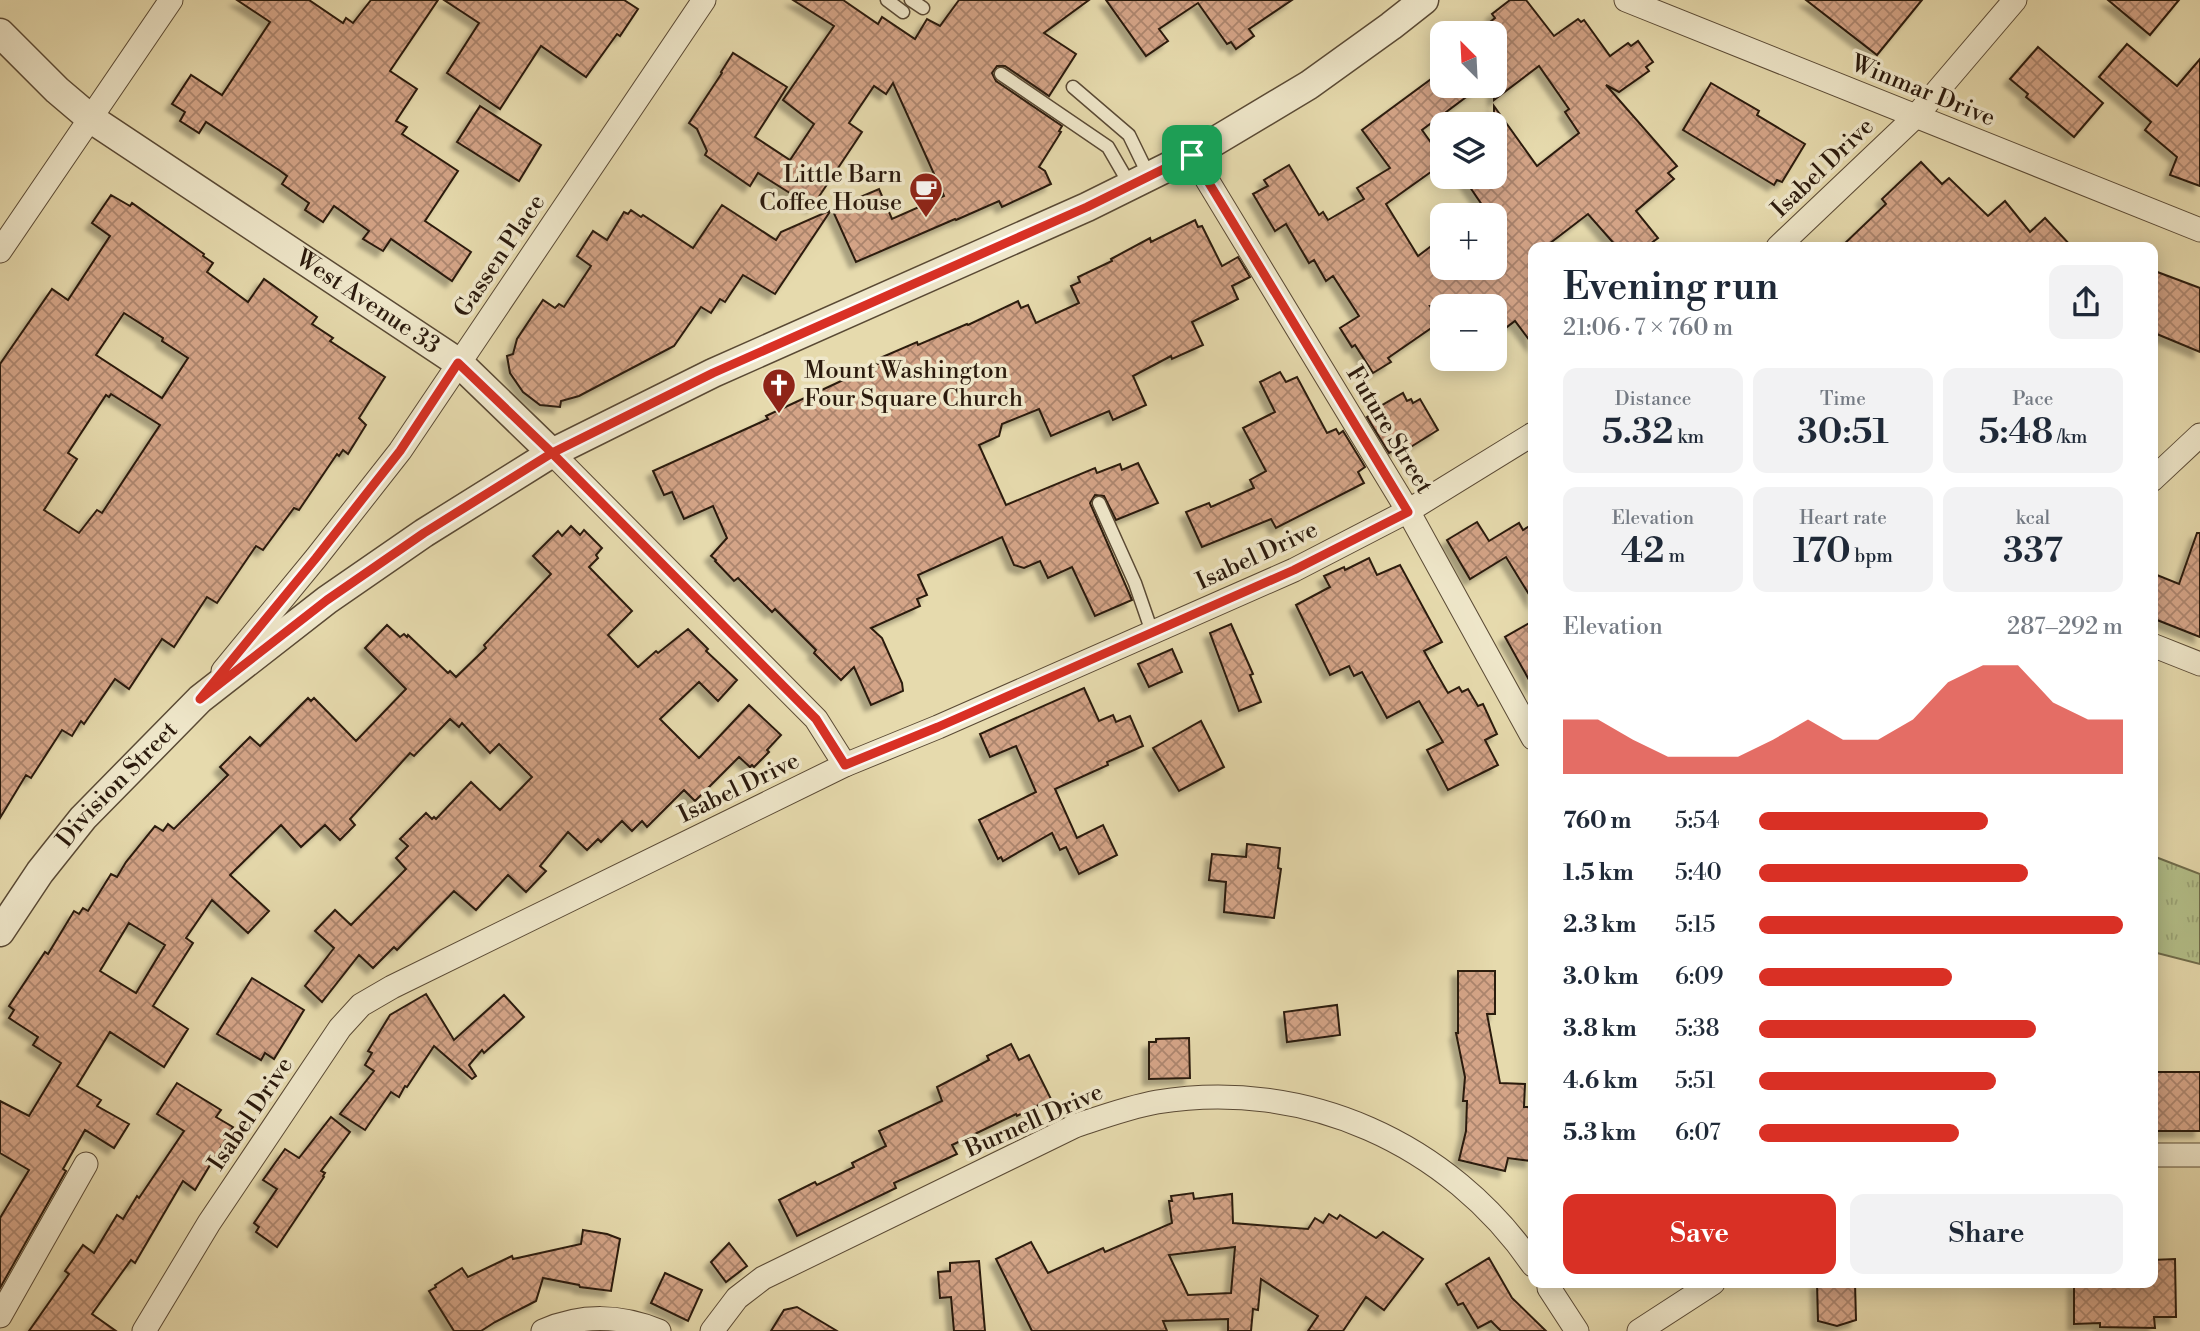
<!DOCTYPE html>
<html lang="en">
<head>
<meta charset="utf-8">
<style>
	:root { --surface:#fff; --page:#f2f2f3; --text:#1f2937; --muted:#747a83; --accent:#d93025 }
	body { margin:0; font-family:"Libre Bodoni",serif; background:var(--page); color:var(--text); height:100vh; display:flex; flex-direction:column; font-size:26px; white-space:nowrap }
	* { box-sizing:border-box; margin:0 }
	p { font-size:23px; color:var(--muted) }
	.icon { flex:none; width:38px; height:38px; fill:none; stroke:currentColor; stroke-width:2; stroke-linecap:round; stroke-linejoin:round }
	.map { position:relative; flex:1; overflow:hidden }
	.panel { position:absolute; left:1528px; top:242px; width:630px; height:1046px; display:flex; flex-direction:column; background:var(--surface); border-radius:14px; box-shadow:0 4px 18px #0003 }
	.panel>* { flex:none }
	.needle { width:46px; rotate:336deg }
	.buttons { position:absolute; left:1430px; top:21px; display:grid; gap:14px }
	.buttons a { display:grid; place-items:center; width:77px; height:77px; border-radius:14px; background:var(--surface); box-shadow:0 4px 18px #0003; font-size:35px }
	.pin { position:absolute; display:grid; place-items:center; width:60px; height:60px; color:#fff; margin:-30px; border-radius:14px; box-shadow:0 4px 10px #0006 }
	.round { display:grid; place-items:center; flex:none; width:74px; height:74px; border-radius:14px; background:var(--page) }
	.overview { display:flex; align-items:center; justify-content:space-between; height:119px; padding:0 35px }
	h1 { font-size:38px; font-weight:600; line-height:52px }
	.figures { display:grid; grid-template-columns:repeat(3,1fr); gap:10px; height:119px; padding:7px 35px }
	.figures div { display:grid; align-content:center; border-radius:14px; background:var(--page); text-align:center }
	.figures b { font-size:35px; font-weight:600 }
	.figures small { font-size:19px; font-weight:400 }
	.figures p { font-size:19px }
	.chart { height:196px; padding:14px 35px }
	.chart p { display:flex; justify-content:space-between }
	.chart svg { width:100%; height:126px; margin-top:7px; fill:var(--accent); opacity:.7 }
	.button { display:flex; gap:14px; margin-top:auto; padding:14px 35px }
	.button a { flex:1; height:80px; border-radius:14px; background:var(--accent); color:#fff; font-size:28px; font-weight:600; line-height:80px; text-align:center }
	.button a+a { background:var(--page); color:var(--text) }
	ul { padding:0 35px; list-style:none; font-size:23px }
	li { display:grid; grid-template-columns:112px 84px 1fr; align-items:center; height:52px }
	li i { height:18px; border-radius:9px; background:var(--accent) }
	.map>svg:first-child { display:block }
</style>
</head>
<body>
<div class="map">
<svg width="2200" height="1331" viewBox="0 0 2200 1331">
	<defs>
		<pattern id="grass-tufts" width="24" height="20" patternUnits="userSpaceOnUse" patternTransform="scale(1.75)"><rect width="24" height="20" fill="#b4c08a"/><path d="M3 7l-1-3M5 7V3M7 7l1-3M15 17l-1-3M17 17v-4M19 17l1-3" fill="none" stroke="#9ba476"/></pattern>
		<pattern id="building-cross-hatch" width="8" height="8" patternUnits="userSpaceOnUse" patternTransform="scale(1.75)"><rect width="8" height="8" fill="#d4a487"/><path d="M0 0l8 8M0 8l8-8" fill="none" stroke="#ac856d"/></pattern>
		<filter id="shadow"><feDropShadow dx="-6" dy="6" stdDeviation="2" flood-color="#0004"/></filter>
	</defs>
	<rect width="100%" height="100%" fill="#e6daad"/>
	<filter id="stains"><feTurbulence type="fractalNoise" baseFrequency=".00286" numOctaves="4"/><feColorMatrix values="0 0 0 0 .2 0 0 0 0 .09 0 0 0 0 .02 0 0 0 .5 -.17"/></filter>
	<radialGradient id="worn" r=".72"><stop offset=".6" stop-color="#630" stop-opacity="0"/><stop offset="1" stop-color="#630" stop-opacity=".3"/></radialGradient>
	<!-- grass -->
	<polygon fill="url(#grass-tufts)" stroke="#706d4c" stroke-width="2" points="2153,856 2200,874 2200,964 2153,952"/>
	<!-- building -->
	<g fill="url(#building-cross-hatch)" stroke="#2b1a0d" stroke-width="2" fill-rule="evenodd" filter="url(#shadow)">
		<polygon points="237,0 309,0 343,23 346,18 353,23 371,0 438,0 390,71 417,89 396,121 407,127 402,134 458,171 425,221 471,252 452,281 391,239 383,251 363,239 369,231 334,206 323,222 305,210 309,203 282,184 287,176 279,170 206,122 199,133 180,121 185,112 172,104 191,75 222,95 270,22"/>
		<polygon points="444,0 624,0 638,9 620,36 617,34 586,77 541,46 500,109 447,73 479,23"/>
		<polygon points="793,0 843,0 878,24 882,17 915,39 927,19 940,26 959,0 1089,0 1044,33 1076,54 1049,96 1005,66 997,66 992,73 996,81 1062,126 1059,131 1061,132 1039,167 1045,171 1051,184 1002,207 999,201 956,220 955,219 856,262 832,209 879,189 892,219 944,196 893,83 886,94 874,86 849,123 862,132 812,207 758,173 750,186 705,155 707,151 697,129 689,123 722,73 721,72 733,53 787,87 755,137 790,160 814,124 783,100 834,26"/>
		<polygon points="1106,0 1292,0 1249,29 1254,36 1236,49 1231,42 1227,44 1198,3 1159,29 1168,41 1146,56"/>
		<polygon points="1510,0 1526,0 1554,36 1578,19 1581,22 1584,20 1610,56 1628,43 1631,46 1638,41 1653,62 1646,67 1649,71 1619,92 1606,85 1677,166 1668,173 1674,179 1636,211 1658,238 1646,247 1617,247 1588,214 1545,247 1533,247 1533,345 1515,321 1503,330 1494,318 1494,306 1430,306 1440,322 1388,358 1391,362 1373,373 1355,345 1352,347 1340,328 1359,316 1333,276 1326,281 1314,260 1309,263 1286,224 1275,231 1253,194 1268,186 1264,180 1289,165 1319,215 1323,212 1328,220 1364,199 1357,188 1390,168 1362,130 1442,71 1442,86 1481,86 1422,130 1442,158 1442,164 1386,204 1418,256 1442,238 1442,268 1494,268 1494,215 1489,215 1463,177 1494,177 1494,106 1537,166 1579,133 1565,112 1569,109 1539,66 1494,100 1494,33 1476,33 1495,18 1492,14"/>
		<polygon points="1806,0 1922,0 1877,55"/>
		<polygon points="2108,0 2179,0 2150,35"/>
		<polygon points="2127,44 2177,86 2200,59 2200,186 2170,175 2177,157 2145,130 2151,122 2099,77"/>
		<polygon points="2038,47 2103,103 2074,137 2026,97 2028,94 2010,79"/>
		<polygon points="1711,83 1759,111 1757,115 1805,144 1782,182 1777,180 1774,185 1683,130"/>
		<polygon points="480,106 541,145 519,181 457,142"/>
		<polygon points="1921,162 1942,184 1949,178 1988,216 2005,201 2030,232 2045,218 2072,247 1841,247 1886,204 1882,199"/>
		<path d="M111,195L130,206L132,203L204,254L203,256L213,263L207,272L248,302L264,279L317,317L312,324L333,338L330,341L385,377L359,418L366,425L348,454L343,450L339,456L337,454L299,510L294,508L263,550L256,546L217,603L207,597L174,647L162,639L129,689L115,679L84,724L81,721L72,736L62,730L31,778L26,775L0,818V364L52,289L68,300L110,236L92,223ZM124,313L163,338L162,341L188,358L162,398L96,355ZM111,394L160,425L102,513L97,510L79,533L44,510L77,459L68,453L106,395L109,397Z"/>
		<polygon points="722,205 776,240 781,232 831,210 775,294 743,275 725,302 720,299 711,313 701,307 674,346 579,396 561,401 560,407 540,405 523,392 510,373 507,356 513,354 517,339 543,300 555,308 559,304 564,307 591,266 577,256 593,231 607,240 624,212 628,214 631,210 641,217 643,215 693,248"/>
		<polygon points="1195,220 1198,227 1202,226 1222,266 1238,257 1250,277 1232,286 1238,299 1192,322 1203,345 1172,359 1171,356 1133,376 1146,405 1113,420 1109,411 1051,436 1039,409 1002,424 999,436 979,445 1006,505 1095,468 1097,473 1120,464 1122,470 1138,463 1158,503 1116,520 1104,496 1095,495 1090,503 1132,600 1095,616 1072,567 1048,578 1040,561 1024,568 1014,565 1002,537 918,575 927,595 917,599 920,606 871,628 882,638 902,683 903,691 871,705 854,667 841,680 814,653 816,650 775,609 772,612 738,578 734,581 715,561 716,560 711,556 727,538 713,506 684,519 672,492 664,495 653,471 768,419 766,416 882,362 880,358 917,342 918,345 967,324 968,325 1018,301 1021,308 1028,305 1036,323 1079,303 1071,286 1080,282 1078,277 1112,261 1111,259 1150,238 1151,242"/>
		<polygon points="2152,270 2200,288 2200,352 2152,332"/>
		<polygon points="1280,372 1286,382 1297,377 1327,433 1336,429 1339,434 1343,431 1365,467 1358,472 1364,483 1276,528 1271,519 1202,547 1186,512 1209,503 1211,507 1254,488 1250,480 1266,471 1243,428 1275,412 1260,382"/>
		<polygon points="1403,393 1407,401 1411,399 1413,403 1420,399 1438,430 1409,448 1406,444 1389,453 1367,417 1380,409 1379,407"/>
		<polygon points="1477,522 1489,541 1519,523 1523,530 1533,524 1533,601 1506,557 1470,579 1447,540"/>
		<path d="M571,526L580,535L584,530L602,548L596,555L598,558L589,567L632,611L608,635L638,667L656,651L658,653L688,629L708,649L706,651L737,680L718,701L699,682L660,719L699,758L749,705L781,735L767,750L769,752L754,767L752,765L750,767L739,757L695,801L684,790L647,827L642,821L632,831L622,821L601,842L598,839L587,850L568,832L540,866L546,871L526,892L508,875L476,910L454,891L397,950L394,947L373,968L359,955L322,1002L305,986L334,948L315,931L335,910L351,925L406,869L396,858L408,846L400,839L426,813L432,819L434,817L436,819L471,782L500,810L532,777L499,744L490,753L462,723L459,727L450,719L414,756L410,753L350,819L355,825L340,840L325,825L301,847L281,825L230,875L269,911L248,933L212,900L186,938L193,943L153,1006L188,1029L164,1067L110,1032L77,1086L101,1100L97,1106L129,1124L114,1148L85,1130L63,1169L66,1171L0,1288V1218L29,1170L0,1153V1101L29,1116L61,1063L33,1045L38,1037L9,1018L14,1010L9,1006L45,952L48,954L74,911L79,914L83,908L88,911L111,874L117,877L126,862L155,826L163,831L168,824L174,829L228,775L220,767L250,737L260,746L308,698L311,701L314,698L356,741L406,689L365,648L387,625L400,637L404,634L407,637L408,635L448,673L450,671L456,677L486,648L484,645L551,574L533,556L558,531L562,536ZM129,923L165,945L136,993L100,971Z"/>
		<polygon points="2197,533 2200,533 2200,637 2152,618 2152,573 2179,584"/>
		<polygon points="1369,558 1377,575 1400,565 1442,642 1424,651 1437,674 1448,693 1459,687 1462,692 1468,689 1478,706 1483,704 1497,734 1485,740 1498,765 1448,790 1427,750 1443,742 1419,701 1387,718 1362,672 1354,676 1349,666 1330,675 1296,605 1330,587 1324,576 1344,567 1345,570"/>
		<polygon points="1533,621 1533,687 1505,637"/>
		<polygon points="1231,624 1253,674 1250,675 1261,702 1239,711 1210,633"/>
		<polygon points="1172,649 1182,672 1149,687 1138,664"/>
		<polygon points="1084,688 1099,721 1113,715 1116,722 1130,716 1143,746 1107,762 1108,765 1055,789 1077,838 1103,825 1117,855 1079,874 1066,847 1060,850 1052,833 1003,861 1001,857 998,859 979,820 1036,792 1016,746 990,757 980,734"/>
		<polygon points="1201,721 1224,767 1179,791 1153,748"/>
		<polygon points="1247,844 1280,848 1278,868 1281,869 1274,918 1224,912 1226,882 1209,880 1212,854 1246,857"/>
		<polygon points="1458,971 1495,971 1495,1014 1487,1014 1500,1083 1525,1084 1524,1107 1531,1107 1530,1121 1533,1121 1533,1133 1531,1161 1508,1158 1505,1171 1459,1160 1466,1131 1467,1101 1463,1101 1465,1077 1456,1033 1458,1033"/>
		<polygon points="252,978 304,1010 274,1059 265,1053 261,1060 217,1034"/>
		<polygon points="426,994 454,1040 504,995 524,1017 484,1053 482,1050 469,1065 476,1076 472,1079 434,1046 407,1087 405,1086 399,1097 391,1092 365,1130 340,1114 374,1071 365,1065 372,1053 368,1051 390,1015"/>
		<polygon points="1337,1005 1340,1035 1287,1042 1284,1012"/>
		<polygon points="1189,1038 1190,1078 1149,1079 1149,1042 1156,1042 1156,1039"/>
		<polygon points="1011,1044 1019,1060 1029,1055 1051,1099 1017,1116 1016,1114 952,1145 957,1154 894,1183 896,1188 797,1236 779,1200 815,1182 817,1185 854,1167 852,1163 886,1146 879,1131 942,1101 937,1087 989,1060 987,1056"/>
		<polygon points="2157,1072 2200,1072 2200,1131 2152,1131 2152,1074 2157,1074"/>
		<polygon points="177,1083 221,1110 216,1117 233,1127 195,1190 183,1181 135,1263 131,1260 92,1314 116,1331 29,1331 69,1274 65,1271 83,1245 94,1253 117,1215 123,1219 137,1196 139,1198 184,1131 157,1114"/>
		<polygon points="331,1117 350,1132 321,1171 325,1173 323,1176 324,1177 277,1247 256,1232 259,1227 254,1223 277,1189 263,1180 285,1149 299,1158"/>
		<path d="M1193,1193L1194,1199L1232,1194L1233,1223L1308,1229L1315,1218L1323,1223L1329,1214L1337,1219L1340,1215L1376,1238L1383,1232L1423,1259L1384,1310L1366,1297L1343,1331H1308L1318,1316L1261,1279L1258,1310L1253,1309L1251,1331H1228V1319L1163,1321L1167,1331H1032L996,1259L1031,1242L1048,1273L1103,1248L1105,1252L1172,1223L1169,1201H1172L1171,1196ZM1235,1247L1231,1293L1188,1295L1169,1255Z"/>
		<polygon points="583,1230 607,1234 620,1239 611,1291 580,1287 579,1285 543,1278 536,1301 495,1322 481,1331 454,1331 429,1291 436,1287 435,1285 462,1268 468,1277 512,1256 513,1259 581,1244"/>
		<polygon points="729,1243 747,1266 726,1282 711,1262"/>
		<polygon points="1489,1258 1512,1298 1546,1331 1501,1331 1491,1321 1478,1328 1463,1303 1458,1305 1446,1284"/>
		<polygon points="2175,1259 2176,1317 2154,1317 2155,1328 2100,1327 2100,1323 2074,1324 2074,1283 2152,1283 2152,1260"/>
		<polygon points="979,1261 985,1331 954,1331 951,1297 940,1298 938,1272 950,1271 950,1263"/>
		<polygon points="665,1273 702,1290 688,1321 651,1303"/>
		<polygon points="1817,1283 1855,1283 1856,1320 1837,1326 1818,1321"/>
		<polygon points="797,1307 837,1331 771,1331 784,1310"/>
	</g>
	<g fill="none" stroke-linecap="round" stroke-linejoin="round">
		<!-- service casing -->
		<g stroke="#5a4a35" stroke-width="15">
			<g id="service">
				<polyline points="887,0 903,12"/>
				<polyline points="911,0 923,8"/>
				<polyline points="1001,74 1108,147 1130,185"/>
				<polyline points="1073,87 1129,135 1149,176"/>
				<polyline points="1099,503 1135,583 1152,632"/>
			</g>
		</g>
		<!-- minor casing -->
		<g stroke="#5a4a35" stroke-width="25">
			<g id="minor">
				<polyline points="1626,0 2200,230"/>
				<polyline points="1192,155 1408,511 1533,738"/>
				<polyline points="1778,247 1916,116 2015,0"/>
				<polyline points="0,251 171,0"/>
				<polyline points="552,453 816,719 845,765"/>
				<polyline points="2152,480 2200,435"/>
				<polyline points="2152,645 2200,664"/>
				<polyline points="223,671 316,558 400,451 704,0"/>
				<polyline points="2152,1155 2200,1155"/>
				<polyline points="1549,1283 1549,1288 1577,1331"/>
				<polyline points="0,1316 86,1164"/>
				<polyline points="144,1331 209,1223 340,1028 361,1005 392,987 845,765 938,727 1294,570 1408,511 1533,434"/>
				<path d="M543,1331C581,1314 621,1315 659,1331"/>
				<path d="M712,1331L737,1298L763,1278L1075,1126C1102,1117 1129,1107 1157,1102C1305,1078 1449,1143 1533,1265"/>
				<polyline points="1639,1331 1713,1283"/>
			</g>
		</g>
		<!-- tertiary casing -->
		<g stroke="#5a4a35" stroke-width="31">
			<g id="tertiary">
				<path id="s1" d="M0,33L57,90L90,118L459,363L552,453"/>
				<path id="s2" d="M0,932L40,872L83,818L200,699L327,600L424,533L552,453L713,373L1087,207L1192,155L1309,85L1391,26L1424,0"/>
			</g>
		</g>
		<!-- service -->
		<use href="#service" stroke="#efe7ca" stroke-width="12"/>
		<!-- minor -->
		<use href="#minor" stroke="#efe7ca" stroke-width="23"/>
		<!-- tertiary -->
		<use href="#tertiary" stroke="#efe7ca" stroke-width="28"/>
	</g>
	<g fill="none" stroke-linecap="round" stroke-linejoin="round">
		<!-- route casing -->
		<g stroke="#fff" stroke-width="14">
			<polyline id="route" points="1192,155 1087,207 713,373 552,453 458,363 400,451 316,558 200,699 327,600 424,533 552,453 816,719 845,765 938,727 1294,570 1408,512 1192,155"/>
		</g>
		<!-- route -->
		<use href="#route" stroke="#d93025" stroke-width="9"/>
	</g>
	<!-- icons -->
	<defs>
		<g id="cafe-pin" transform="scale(1.75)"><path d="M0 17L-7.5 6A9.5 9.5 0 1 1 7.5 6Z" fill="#8f2418" stroke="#efe7ca"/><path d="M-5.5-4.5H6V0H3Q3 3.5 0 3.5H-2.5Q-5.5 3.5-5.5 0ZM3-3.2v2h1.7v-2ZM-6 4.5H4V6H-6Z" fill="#fff"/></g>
		<g id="church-pin" transform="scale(1.75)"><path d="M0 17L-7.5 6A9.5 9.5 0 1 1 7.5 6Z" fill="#8f2418" stroke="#efe7ca"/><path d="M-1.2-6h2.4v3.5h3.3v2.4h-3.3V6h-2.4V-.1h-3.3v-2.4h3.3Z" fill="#fff"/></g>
	</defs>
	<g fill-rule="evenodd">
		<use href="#cafe-pin" x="926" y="189"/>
		<use href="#church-pin" x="779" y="385"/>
	</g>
	<g text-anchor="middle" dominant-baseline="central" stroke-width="7" stroke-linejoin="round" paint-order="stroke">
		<!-- street labels -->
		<g font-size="24" fill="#2b1a0d" stroke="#efe7ca">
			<text transform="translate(1923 91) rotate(22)">Winmar Drive</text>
			<text transform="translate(1823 168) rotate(-44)">Isabel Drive</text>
			<text transform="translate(500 256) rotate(-56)">Gassen Place</text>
			<text stroke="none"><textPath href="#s1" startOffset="457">West Avenue 33</textPath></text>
			<text transform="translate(1389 430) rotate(59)">Future Street</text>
			<text transform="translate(1257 556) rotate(-25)">Isabel Drive</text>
			<text stroke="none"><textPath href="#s2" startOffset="189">Division Street</textPath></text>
			<text transform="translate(739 788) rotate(-26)">Isabel Drive</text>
			<text transform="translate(251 1114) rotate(-56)">Isabel Drive</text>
			<text transform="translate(1034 1121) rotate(-24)">Burnell Drive</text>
		</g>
		<!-- poi labels -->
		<g font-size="24" fill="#2b1a0d" stroke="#efe7ca" text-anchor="end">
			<text x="902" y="175">Little Barn<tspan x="902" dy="28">Coffee House</tspan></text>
			<text x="804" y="371" text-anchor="start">Mount Washington<tspan x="804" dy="28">Four Square Church</tspan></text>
		</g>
	</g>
	<rect width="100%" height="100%" filter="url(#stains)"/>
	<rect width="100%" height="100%" fill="url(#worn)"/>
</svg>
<div class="buttons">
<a><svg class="needle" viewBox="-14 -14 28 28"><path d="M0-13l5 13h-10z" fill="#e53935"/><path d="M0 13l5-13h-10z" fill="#747a83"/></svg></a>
<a><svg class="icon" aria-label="layers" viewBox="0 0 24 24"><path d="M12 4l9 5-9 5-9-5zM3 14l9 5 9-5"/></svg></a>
<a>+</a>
<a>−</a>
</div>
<div class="pin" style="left:1192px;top:155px;background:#1e9e55"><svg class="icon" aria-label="arrive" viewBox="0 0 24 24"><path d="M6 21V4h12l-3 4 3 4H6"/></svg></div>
<section class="panel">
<div class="overview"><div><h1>Evening run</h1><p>21:06 · 7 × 760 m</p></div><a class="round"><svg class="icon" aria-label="share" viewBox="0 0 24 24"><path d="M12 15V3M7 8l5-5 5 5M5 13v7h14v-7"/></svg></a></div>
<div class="figures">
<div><p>Distance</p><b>5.32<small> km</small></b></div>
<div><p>Time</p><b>30:51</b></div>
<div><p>Pace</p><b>5:48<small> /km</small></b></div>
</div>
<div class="figures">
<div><p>Elevation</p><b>42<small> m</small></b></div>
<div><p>Heart rate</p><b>170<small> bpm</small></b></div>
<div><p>kcal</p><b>337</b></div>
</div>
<div class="chart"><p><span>Elevation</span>287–292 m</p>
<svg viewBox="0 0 160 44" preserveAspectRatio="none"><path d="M0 44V25L10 25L20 32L30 38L40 38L50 38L60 32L70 25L80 32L90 32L100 25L110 12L120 6L130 6L140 19L150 25L160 25V44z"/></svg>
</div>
<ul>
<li><b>760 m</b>5:54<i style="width:63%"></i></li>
<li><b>1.5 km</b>5:40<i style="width:74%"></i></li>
<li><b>2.3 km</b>5:15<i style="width:100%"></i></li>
<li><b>3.0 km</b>6:09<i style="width:53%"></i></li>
<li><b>3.8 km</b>5:38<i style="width:76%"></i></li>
<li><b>4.6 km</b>5:51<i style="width:65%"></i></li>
<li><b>5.3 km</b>6:07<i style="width:55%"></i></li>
</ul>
<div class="button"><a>Save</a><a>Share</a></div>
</section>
</div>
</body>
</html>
